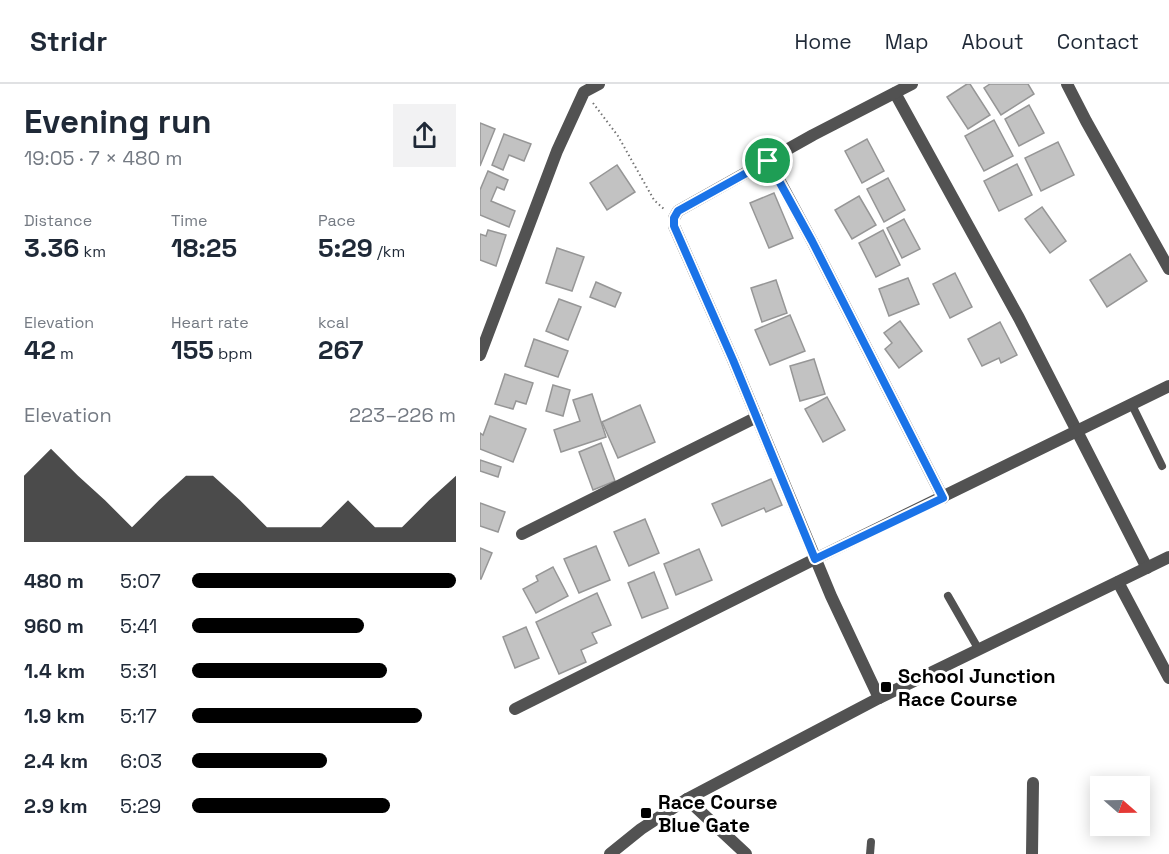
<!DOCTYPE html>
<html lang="en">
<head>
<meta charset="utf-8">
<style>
	:root { --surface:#fff; --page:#f2f2f3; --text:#1f2937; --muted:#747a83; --line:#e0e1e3; --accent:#000 }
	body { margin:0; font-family:"Space Grotesk",sans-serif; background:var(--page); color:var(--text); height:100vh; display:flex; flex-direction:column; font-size:22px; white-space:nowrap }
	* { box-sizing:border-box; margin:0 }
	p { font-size:20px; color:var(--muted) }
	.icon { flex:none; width:33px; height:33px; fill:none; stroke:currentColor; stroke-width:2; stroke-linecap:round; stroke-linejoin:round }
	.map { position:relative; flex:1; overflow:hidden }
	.drawer { display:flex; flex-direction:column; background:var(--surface); width:480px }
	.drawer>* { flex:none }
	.needle { width:39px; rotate:110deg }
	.controls { position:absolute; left:610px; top:692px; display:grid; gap:12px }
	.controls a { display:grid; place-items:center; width:60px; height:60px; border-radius:0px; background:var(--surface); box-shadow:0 3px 15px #0003; font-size:30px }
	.pin { position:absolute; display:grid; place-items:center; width:51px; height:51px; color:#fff; margin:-26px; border:3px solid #fff; border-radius:50%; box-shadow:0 2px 6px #0007 }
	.round { display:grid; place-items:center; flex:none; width:63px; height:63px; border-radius:0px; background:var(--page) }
	.headline { display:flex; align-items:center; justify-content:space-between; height:102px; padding:0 24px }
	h1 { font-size:33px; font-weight:600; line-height:45px }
	.figures { display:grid; grid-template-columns:repeat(3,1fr); gap:9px; height:102px; padding:6px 24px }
	.figures div { display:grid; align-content:center }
	.figures b { font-size:26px; font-weight:600 }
	.figures small { font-size:16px; font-weight:400 }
	.figures p { font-size:16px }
	.chart { height:168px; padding:12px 24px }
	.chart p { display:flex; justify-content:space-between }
	.chart svg { width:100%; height:108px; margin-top:6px; fill:var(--accent); opacity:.7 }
	ul { padding:0 24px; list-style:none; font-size:20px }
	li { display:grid; grid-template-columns:96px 72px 1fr; align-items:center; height:45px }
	li i { height:15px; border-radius:8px; background:var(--accent) }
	header { display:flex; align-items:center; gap:36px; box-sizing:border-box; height:84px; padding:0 30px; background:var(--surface); border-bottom:2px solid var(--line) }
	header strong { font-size:28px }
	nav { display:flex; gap:33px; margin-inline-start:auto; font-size:21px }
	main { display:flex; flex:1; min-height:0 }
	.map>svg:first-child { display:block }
</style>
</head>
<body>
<header>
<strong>Stridr</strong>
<nav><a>Home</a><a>Map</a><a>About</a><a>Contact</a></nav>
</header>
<main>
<section class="drawer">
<div class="headline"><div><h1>Evening run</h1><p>19:05 · 7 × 480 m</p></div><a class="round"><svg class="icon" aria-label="share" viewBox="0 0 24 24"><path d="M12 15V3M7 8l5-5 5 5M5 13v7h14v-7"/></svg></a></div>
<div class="figures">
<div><p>Distance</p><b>3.36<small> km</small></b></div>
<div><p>Time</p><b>18:25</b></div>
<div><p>Pace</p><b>5:29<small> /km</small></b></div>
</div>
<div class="figures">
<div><p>Elevation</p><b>42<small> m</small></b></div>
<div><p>Heart rate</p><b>155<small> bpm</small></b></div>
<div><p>kcal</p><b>267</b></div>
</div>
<div class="chart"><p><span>Elevation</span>223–226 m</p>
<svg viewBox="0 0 160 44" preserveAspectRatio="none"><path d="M0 44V17L10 6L20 17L30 27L40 38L50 27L60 17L70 17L80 27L90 38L100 38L110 38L120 27L130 38L140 38L150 27L160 17V44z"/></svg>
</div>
<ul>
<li><b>480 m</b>5:07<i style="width:100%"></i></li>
<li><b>960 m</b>5:41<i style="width:65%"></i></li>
<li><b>1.4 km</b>5:31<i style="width:74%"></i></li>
<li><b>1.9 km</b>5:17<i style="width:87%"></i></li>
<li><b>2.4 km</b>6:03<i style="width:51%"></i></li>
<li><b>2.9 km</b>5:29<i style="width:75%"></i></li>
</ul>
</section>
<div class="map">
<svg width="689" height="770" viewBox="0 0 689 770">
	<rect width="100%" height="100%" fill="#fff"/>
	<!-- building -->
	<g fill="#c2c2c2" stroke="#969696" stroke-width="1.5">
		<polygon points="487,0 490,0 510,31 488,45 467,13"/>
		<polygon points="510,0 548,0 554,10 521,31 504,4"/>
		<polygon points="549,21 564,49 539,62 525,35"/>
		<polygon points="514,36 533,72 504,87 485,52"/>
		<polygon points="0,39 15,45 0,82"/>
		<polygon points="24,50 51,60 44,77 29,71 23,86 12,81"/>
		<polygon points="387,55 404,87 382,99 365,67"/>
		<polygon points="578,58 594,91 561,107 545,74"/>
		<polygon points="537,80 552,111 519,127 504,97"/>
		<polygon points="137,81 155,108 127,126 110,99"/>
		<polygon points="8,87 28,96 24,106 17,103 11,117 35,127 29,143 0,131 0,106"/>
		<polygon points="408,94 425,126 404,138 387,105"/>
		<polygon points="294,109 313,154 289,164 270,119"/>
		<polygon points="379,112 396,141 372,155 355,126"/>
		<polygon points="562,123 586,157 570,169 545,135"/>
		<polygon points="424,135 440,165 422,174 407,144"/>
		<polygon points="8,146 26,151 16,182 0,176 0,150 6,152"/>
		<polygon points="403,146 420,181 396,193 379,159"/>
		<polygon points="77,164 104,173 92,207 66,199"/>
		<polygon points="650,170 667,197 627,223 610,196"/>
		<polygon points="475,189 492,223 470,234 453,200"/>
		<polygon points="428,194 439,220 409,232 399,205"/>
		<polygon points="296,196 307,229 282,238 271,204"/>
		<polygon points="116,198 141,209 135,223 110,213"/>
		<polygon points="79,215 101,223 88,256 66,247"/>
		<polygon points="310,231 325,267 290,281 275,246"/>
		<polygon points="420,237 442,267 419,284 405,265 412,259 404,249"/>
		<polygon points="520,238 537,271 521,279 519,274 502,282 488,255"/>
		<polygon points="54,255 88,267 78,293 45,282"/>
		<polygon points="334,275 345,310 320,317 310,282"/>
		<polygon points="25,290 53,299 46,320 36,317 33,325 15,320"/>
		<polygon points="73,301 90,306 83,332 66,327"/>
		<polygon points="112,310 126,353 81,368 74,346 100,337 93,316"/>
		<polygon points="347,313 365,346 343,358 325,325"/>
		<polygon points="160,321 175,358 138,374 122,338"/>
		<polygon points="10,332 46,345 33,378 0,365 0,349 3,351"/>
		<polygon points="121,359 135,397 113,406 99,368"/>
		<polygon points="0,376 21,383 18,393 0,387"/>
		<polygon points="291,395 302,421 286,428 284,424 242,442 232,420"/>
		<polygon points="0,419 25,428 18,448 0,442"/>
		<polygon points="165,435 179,469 149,482 134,448"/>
		<polygon points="116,462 130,496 99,509 84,475"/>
		<polygon points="0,464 12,469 1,495 0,495"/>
		<polygon points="219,465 232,496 196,511 184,480"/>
		<polygon points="73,483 88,512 56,529 43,505 58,497 56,492"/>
		<polygon points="174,488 188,524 162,534 148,499"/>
		<polygon points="117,509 131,541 112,549 117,559 101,566 106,578 79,590 56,538"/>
		<polygon points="46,543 59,574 35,584 23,553"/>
	</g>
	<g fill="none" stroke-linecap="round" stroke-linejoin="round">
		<!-- path -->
		<polyline stroke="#747474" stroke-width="2" stroke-dasharray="1.5 3" stroke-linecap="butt" points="113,19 138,52 174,116 185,126"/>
		<!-- service -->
		<g stroke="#525252" stroke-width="8">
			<polyline points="652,321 682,382"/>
			<polyline points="468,512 499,566"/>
			<polyline points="390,770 391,758"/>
		</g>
		<!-- minor -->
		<g stroke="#525252" stroke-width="12">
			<polyline points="587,0 606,37 689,185"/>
			<polyline points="415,9 539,234 667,484"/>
			<polyline points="289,77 332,157 463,414"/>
			<polyline points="0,271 77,67 104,8 119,0"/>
			<polyline points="42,450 277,333"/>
			<polyline points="638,498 689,594"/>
			<polyline points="399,614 351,512 253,276 194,142 194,134 198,127 333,51 432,0"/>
			<polyline points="35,625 335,475 689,302"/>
			<polyline points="207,715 266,770"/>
			<polyline points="552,770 553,699"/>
		</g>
		<!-- tertiary -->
		<polyline stroke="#525252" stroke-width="12" points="130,770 161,745 207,715 399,614 689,473"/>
	</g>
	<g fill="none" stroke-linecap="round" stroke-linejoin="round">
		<!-- route casing -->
		<g stroke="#fff" stroke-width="12">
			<polygon id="route" points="288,77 332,157 463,414 335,475 253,276 194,142 194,134 198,127"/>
		</g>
		<!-- route -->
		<use href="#route" stroke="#1a73e8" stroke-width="8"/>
	</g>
	<!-- markers -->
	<g fill="#000" stroke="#fff" stroke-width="2">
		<rect x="400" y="597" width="12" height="12" rx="3"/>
		<rect x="160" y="723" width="12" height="12" rx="3"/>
	</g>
	<g text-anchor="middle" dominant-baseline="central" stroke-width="6" stroke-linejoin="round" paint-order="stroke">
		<!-- poi labels -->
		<g font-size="20" font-weight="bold" fill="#000" stroke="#fff" text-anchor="start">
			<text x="418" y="592">School Junction<tspan x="418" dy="23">Race Course</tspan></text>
			<text x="178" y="718">Race Course<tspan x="178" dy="23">Blue Gate</tspan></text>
		</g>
	</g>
</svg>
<div class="controls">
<a><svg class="needle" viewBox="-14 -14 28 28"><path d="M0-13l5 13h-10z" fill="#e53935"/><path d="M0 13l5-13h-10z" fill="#747a83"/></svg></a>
</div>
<div class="pin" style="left:288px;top:77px;background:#1e9e55"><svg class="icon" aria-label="arrive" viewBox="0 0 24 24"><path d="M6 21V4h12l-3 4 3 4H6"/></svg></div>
</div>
</main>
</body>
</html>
